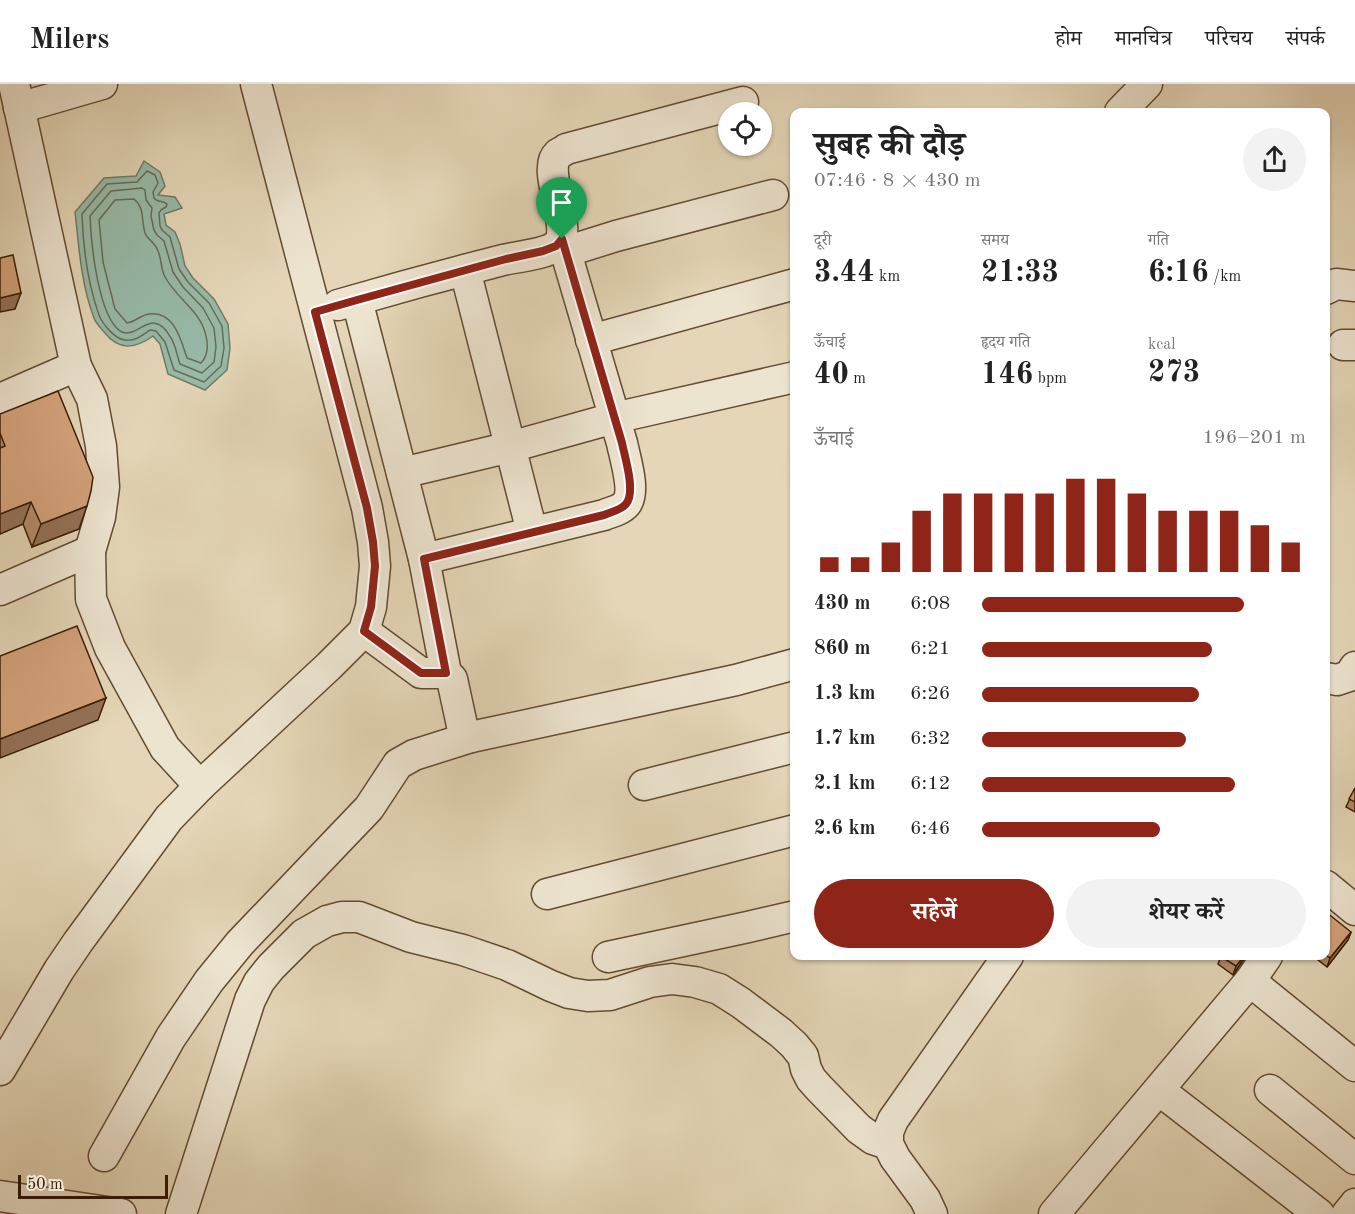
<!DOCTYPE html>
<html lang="hi">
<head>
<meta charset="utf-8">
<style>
	:root { --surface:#fff; --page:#f2f2f2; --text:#222; --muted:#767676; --line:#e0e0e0; --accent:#8f2418 }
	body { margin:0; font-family:"Old Standard TT","Noto Serif Devanagari",serif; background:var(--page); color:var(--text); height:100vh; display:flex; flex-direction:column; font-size:22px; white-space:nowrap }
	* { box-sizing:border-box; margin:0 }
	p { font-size:20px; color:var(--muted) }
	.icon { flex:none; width:33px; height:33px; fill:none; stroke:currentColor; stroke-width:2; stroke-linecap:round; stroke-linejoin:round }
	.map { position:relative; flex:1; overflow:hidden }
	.panel { position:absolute; left:790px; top:24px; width:540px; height:852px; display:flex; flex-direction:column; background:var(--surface); border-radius:12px; box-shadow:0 2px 4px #0004 }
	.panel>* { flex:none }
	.buttons { position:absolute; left:718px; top:18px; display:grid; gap:12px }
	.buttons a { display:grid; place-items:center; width:54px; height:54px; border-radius:50%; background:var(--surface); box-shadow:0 2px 4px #0004; font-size:30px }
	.scale { position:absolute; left:18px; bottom:15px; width:150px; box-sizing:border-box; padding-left:6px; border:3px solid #3a1d04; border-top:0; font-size:16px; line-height:21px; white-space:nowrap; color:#3a1d04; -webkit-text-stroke:4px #ede4d0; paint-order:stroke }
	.pin { position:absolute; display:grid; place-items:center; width:51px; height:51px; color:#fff; margin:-62px -26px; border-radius:50% 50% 50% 0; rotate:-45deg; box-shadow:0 0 6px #0007 }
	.pin .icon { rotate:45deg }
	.round { display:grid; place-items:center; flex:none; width:63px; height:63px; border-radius:32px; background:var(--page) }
	.headline { display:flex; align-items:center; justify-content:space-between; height:102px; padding:0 24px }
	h1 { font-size:33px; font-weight:700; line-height:45px }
	.figures { display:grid; grid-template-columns:repeat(3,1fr); gap:9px; height:102px; padding:6px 24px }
	.figures div { display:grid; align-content:center }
	.figures b { font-size:30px; font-weight:700 }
	.figures small { font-size:16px; font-weight:400 }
	.figures p { font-size:16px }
	.chart { height:168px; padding:12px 24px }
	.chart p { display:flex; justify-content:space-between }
	.chart svg { width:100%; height:108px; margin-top:6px; stroke:var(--accent); stroke-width:6 }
	.primary-button { display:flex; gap:12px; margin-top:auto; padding:12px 24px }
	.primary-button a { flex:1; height:69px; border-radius:36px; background:var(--accent); color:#fff; font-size:24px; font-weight:700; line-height:69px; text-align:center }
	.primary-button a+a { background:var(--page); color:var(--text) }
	ul { padding:0 24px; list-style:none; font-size:20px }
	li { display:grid; grid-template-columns:96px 72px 1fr; align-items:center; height:45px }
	li i { height:15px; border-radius:8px; background:var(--accent) }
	header { display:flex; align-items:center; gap:36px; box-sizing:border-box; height:84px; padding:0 30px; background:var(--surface); border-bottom:2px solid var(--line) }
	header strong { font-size:28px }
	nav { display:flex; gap:33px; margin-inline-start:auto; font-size:21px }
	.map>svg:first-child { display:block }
</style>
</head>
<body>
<header>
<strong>Milers</strong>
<nav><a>होम</a><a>मानचित्र</a><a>परिचय</a><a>संपर्क</a></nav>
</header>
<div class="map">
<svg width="1355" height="1130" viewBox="0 0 1355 1130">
	<rect width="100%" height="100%" fill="#e4d6b7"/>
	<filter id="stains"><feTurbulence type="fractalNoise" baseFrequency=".00333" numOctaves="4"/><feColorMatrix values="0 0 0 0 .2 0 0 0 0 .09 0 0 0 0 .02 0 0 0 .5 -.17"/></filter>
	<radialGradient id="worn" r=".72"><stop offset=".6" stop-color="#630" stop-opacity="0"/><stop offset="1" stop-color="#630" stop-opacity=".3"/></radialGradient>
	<!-- water -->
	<path fill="#97baa8" stroke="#727b66" stroke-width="1.5" d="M144,77L160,88L165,102L158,111L175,113L182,124L164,130L166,141L175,148L180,160L185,182L193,194L214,215L228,240L230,264L227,286L205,306L168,290L160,260L153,252C135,265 119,267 105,249C101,244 96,240 94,234C81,200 79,163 75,128L104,94L136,92Z"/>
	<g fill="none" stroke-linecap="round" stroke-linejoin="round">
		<!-- shore -->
		<g stroke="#686c56" stroke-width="1.5">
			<path d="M147,87L155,91L158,99L153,108L154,114C158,119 163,116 167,120L166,123L161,126L159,129L160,142L162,146L170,153L179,185L188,198L209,219L222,242L224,264L221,282L204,298L174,286L165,258L156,247L150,246C143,251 134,258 125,256C115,255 103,241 99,231C88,200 83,162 82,130L107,100L137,98Z"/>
			<path d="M142,104L145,106L146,116L152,124L151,132L154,146L157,151L164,157L173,188L183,203L203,224L214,244L216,263L214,278L202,289L180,280C177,272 176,262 171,254C152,219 137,258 120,247C98,231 91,159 90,132L111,107Z"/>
			<path d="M134,115C145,124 141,136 145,149C147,155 153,157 156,163C162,171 160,184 165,193C179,218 204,228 207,258C208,266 207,273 201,279L187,274C181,256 174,226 149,230C141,231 135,238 127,239L115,225L103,178L99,136L115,116Z"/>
		</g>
		<!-- minor casing -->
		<g stroke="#644b31" stroke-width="33">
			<g id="minor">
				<polyline points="14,0 76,282 92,315 101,362 104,403 100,433 90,467 91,515 110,564 165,664 200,702"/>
				<polyline points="19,24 102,0"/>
				<polyline points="1120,28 1147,0"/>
				<polyline points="565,168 616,152 773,111"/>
				<polyline points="465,186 532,448"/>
				<polyline points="1326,205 1336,200 1355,202"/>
				<polyline points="357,216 424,475 446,589 452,595 463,646 471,653 736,596 795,580"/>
				<path d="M338,221C393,205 448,190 503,176C516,173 546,170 556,162C576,148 540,86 558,70C561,68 564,67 566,65L743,18"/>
				<polyline points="591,256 795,200"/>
				<polyline points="1343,261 1355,261"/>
				<polyline points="0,315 76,282"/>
				<polyline points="402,389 510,363 614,334 795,293"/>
				<path d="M424,475L604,431C611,428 621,426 626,420C636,408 625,374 622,359L562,155"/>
				<polyline points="0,506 90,467"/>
				<polyline points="364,547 421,589 446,589"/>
				<polyline points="1326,594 1337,596 1349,592 1355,583"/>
				<polyline points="644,701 795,663"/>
				<polyline points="1326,802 1355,826"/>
				<polyline points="547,810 795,746"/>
				<polyline points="608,873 748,843 795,832"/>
				<polyline points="1250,897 1355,982"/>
				<polyline points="0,986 59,886 78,858 169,734 200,702 329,582 364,547 371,523 375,482 373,458 367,424 256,0"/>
				<polyline points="1159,1006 1319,1130"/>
				<polyline points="1270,1006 1355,1075"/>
				<polyline points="104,1072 171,953 209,897 240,859 369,724 398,680 414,671 471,653"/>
				<polyline points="0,1112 121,1130"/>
				<polyline points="181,1130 250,916 259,898 271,883 304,850 327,837 342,833 359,833 411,853 463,866 507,881 551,902 569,909 588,912 610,911 650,898 672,895 695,898 719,905 741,919 781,949 794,961 803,972 806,985 811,995 819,1004 859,1045 873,1055 888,1060"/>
				<polyline points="932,1130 925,1115 895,1074 888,1060 888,1048 893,1036 1008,872"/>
				<polyline points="1054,1130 1250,897 1267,872"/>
				<polyline points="1347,1130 1355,1120"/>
			</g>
		</g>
		<!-- minor -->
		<use href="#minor" stroke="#ede4d0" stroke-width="30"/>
	</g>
	<!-- wall -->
	<g fill="#b58b6b" stroke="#3a1d04" stroke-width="1.5">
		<polygon points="0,330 79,445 32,463 23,440 0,450"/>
		<polygon points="1355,704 1355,728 1346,723"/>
		<polygon points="1351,848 1348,856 1327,883 1313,872 1326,872"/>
		<polygon points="1221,872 1246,872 1233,891 1218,880"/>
	</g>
	<!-- shaded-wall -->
	<g fill="#947157" stroke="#3a1d04" stroke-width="1.5">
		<polygon points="21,209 15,225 0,228 0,214"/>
		<polygon points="31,418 23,440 0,450 0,430"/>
		<polygon points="87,422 79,445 32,463 41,440"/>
		<polygon points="106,614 98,636 0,674 0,655"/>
		<polygon points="1351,848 1348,856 1327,883 1330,874"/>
		<polygon points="1244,872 1246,872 1233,891 1236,882"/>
	</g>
	<!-- building -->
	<g fill="#d3a27c" stroke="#3a1d04" stroke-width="1.5">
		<polygon points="13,171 21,209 0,214 0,174"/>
		<polygon points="58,307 93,393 91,407 87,422 41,440 31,418 0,430 0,364 5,362 0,349 0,330"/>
		<polygon points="77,542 106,614 0,655 0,572"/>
		<polygon points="1355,704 1355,718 1349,715"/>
		<polygon points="1326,828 1351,848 1330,874 1326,871"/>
		<polygon points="1220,872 1244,872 1236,882"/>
	</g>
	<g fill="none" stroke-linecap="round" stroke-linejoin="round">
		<!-- route casing -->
		<g stroke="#fff" stroke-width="12">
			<path id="route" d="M562,155L622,359C625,374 636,408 626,420C621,426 611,428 604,431L424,475L446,589H421L364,547L371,523L375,482L373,458L367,424L315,228L357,216L506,175L543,167L556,162Z"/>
		</g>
		<!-- route -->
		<use href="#route" stroke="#8f2418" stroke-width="8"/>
	</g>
	<rect width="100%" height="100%" filter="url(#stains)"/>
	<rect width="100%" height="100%" fill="url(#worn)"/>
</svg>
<div class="buttons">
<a><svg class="icon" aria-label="locate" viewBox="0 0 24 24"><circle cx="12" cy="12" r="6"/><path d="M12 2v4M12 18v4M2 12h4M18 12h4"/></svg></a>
</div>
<div class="scale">50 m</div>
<div class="pin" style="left:562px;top:155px;background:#1e9e55"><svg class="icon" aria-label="arrive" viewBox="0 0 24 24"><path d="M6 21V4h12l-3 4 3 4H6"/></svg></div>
<section class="panel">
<div class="headline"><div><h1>सुबह की दौड़</h1><p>07:46 · 8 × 430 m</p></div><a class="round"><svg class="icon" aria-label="share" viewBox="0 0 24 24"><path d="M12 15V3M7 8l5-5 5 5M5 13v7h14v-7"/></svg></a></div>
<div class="figures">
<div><p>दूरी</p><b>3.44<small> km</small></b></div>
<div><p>समय</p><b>21:33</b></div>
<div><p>गति</p><b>6:16<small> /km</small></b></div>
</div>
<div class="figures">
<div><p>ऊँचाई</p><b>40<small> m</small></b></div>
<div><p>हृदय गति</p><b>146<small> bpm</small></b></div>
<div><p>kcal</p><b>273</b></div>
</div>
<div class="chart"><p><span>ऊँचाई</span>196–201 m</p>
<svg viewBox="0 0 160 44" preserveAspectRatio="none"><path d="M5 44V38M15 44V38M25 44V32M35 44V19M45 44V12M55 44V12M65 44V12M75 44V12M85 44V6M95 44V6M105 44V12M115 44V19M125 44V19M135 44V19M145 44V25M155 44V32"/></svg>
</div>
<ul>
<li><b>430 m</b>6:08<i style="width:81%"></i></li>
<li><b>860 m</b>6:21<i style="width:71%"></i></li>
<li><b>1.3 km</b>6:26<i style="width:67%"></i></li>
<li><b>1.7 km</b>6:32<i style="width:63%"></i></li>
<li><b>2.1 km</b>6:12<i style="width:78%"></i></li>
<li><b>2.6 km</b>6:46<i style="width:55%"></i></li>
</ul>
<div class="primary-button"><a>सहेजें</a><a>शेयर करें</a></div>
</section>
</div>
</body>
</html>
